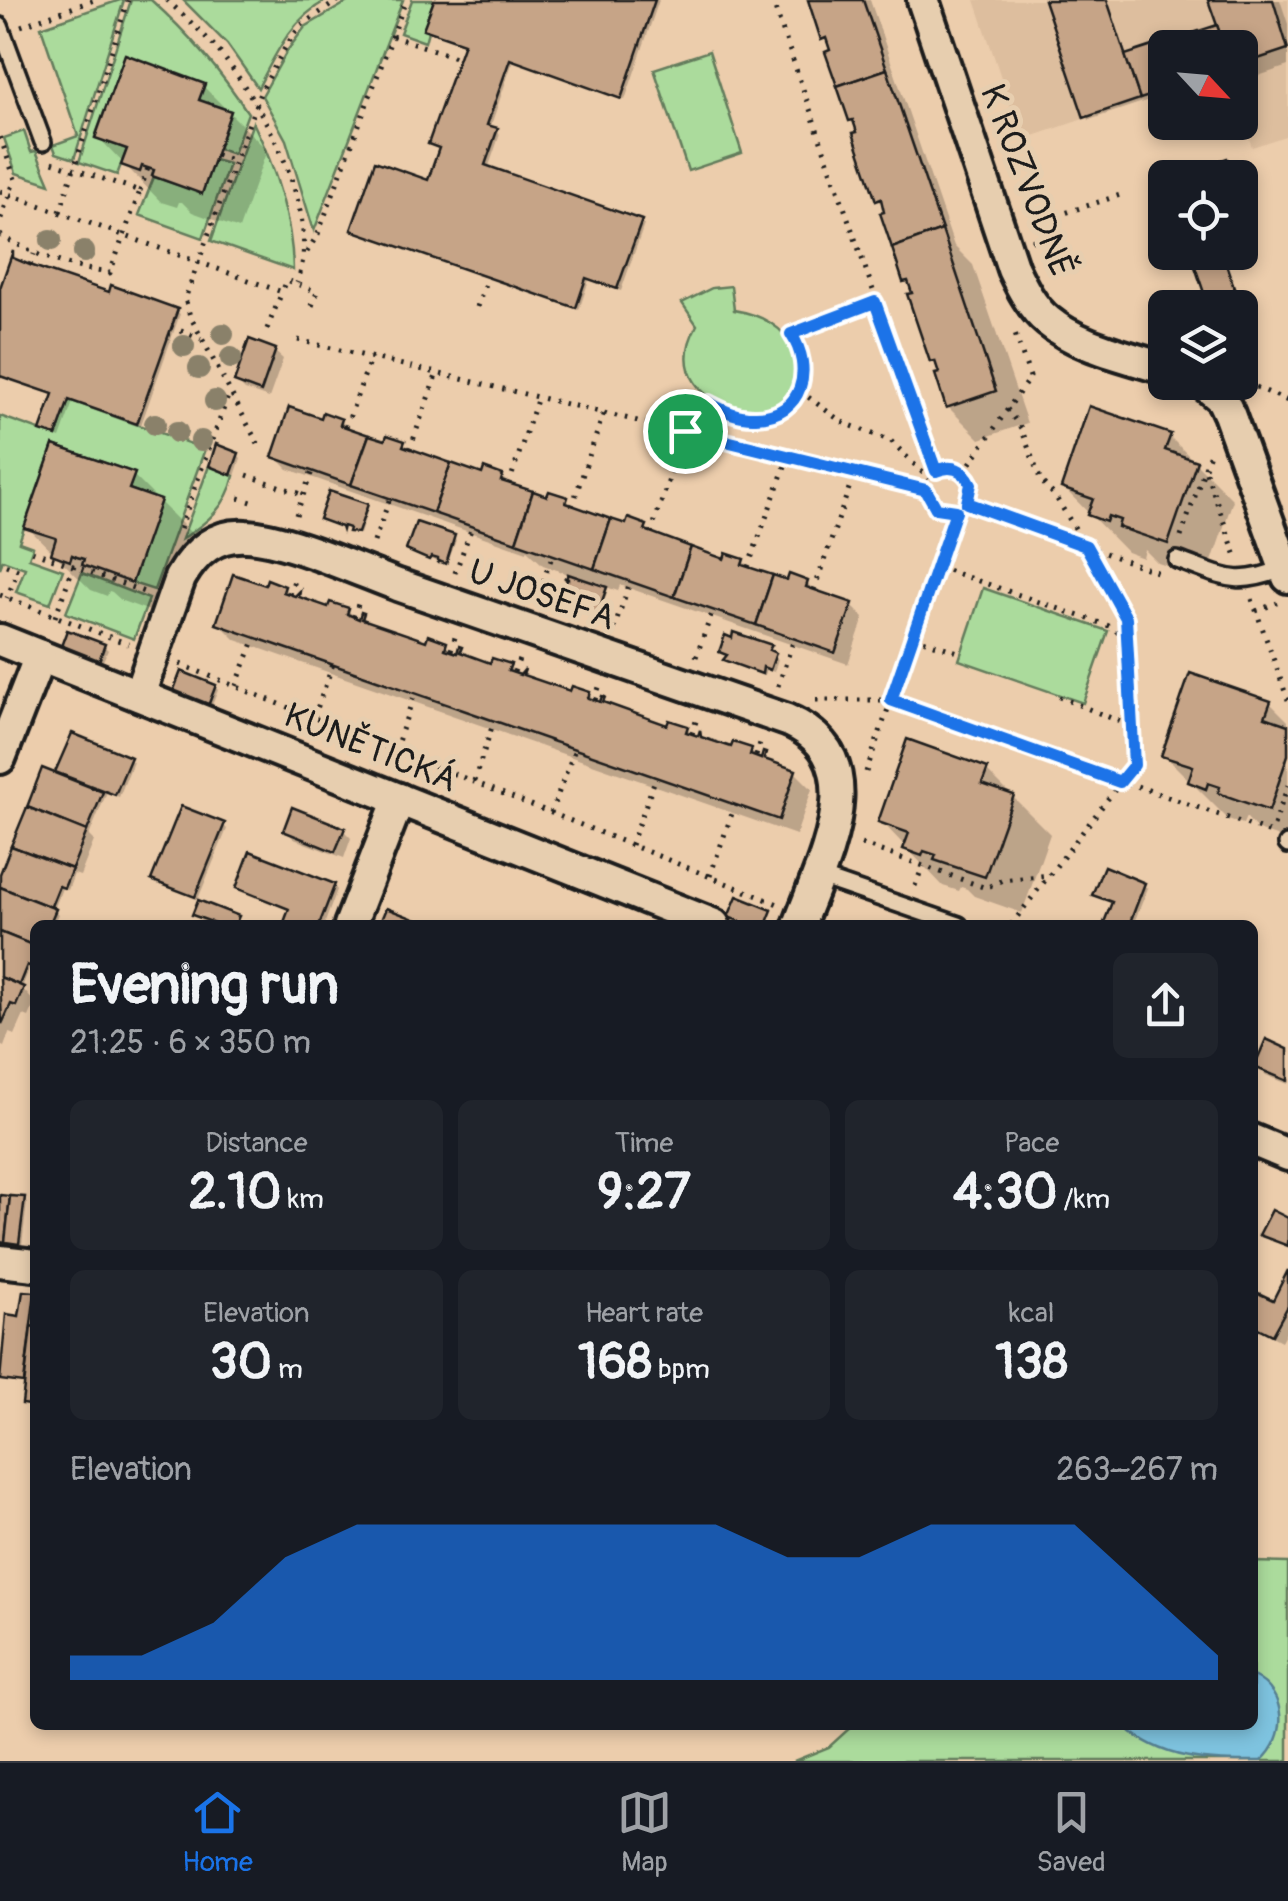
<!DOCTYPE html>
<html lang="en">
<head>
<meta charset="utf-8">
<style>
	:root { --surface:#171b24; --page:#20242c; --text:#f1f3f6; --muted:#9ea1a6; --line:#363941; --accent:#1a73e8 }
	body { margin:0; font-family:Pangolin,sans-serif; background:var(--page); color:var(--text); height:100vh; display:flex; flex-direction:column; font-size:38px; white-space:nowrap }
	* { box-sizing:border-box; margin:0 }
	p { font-size:32px; color:var(--muted) }
	.icon { flex:none; width:55px; height:55px; fill:none; stroke:currentColor; stroke-width:2; stroke-linecap:round; stroke-linejoin:round }
	.map { position:relative; flex:1; overflow:hidden }
	.panel { position:absolute; left:30px; top:920px; width:1228px; height:810px; display:flex; flex-direction:column; background:var(--surface); border-radius:15px; box-shadow:0 5px 15px #0003 }
	.panel>* { flex:none }
	.needle { width:65px; rotate:116deg }
	.fabs { position:absolute; left:1148px; top:30px; display:grid; gap:20px }
	.fabs a { display:grid; place-items:center; width:110px; height:110px; border-radius:15px; background:var(--surface); box-shadow:0 5px 15px #0003; font-size:50px }
	.pin { position:absolute; display:grid; place-items:center; width:85px; height:85px; color:#fff; margin:-42px; border:5px solid #fff; border-radius:50%; box-shadow:0 2px 10px #0007 }
	.round { display:grid; place-items:center; flex:none; width:105px; height:105px; border-radius:15px; background:var(--page) }
	.headline { display:flex; align-items:center; justify-content:space-between; height:170px; padding:0 40px }
	h1 { font-size:55px; font-weight:800; line-height:75px }
	.figures { display:grid; grid-template-columns:repeat(3,1fr); gap:15px; height:170px; padding:10px 40px }
	.figures div { display:grid; align-content:center; border-radius:15px; background:var(--page); text-align:center }
	.figures b { font-size:50px; font-weight:800 }
	.figures small { font-size:28px; font-weight:400 }
	.figures p { font-size:28px }
	.chart { height:280px; padding:20px 40px }
	.chart p { display:flex; justify-content:space-between }
	.chart svg { width:100%; height:180px; margin-top:10px; fill:var(--accent); opacity:.7 }
	.menu { display:flex; justify-content:space-around; align-items:center; height:140px; border-top:2px solid var(--line); background:var(--surface); font-size:28px; color:var(--muted) }
	.menu a { display:grid; justify-items:center; gap:5px }
	.menu .selected { color:var(--accent) }
	.map>svg:first-child { display:block }
</style>
</head>
<body>
<div class="map">
<svg width="1288" height="1761" viewBox="0 0 1288 1761">
	<rect width="100%" height="100%" fill="#eccdac"/>
	<filter id="ink" filterUnits="userSpaceOnUse"><feTurbulence type="fractalNoise" baseFrequency=".01" numOctaves="2"/><feDisplacementMap in="SourceGraphic" scale="20" xChannelSelector="R" yChannelSelector="G"/><feConvolveMatrix kernelMatrix="1 2 1 2 8 2 1 2 1" color-interpolation-filters="sRGB"/></filter>
	<g filter="url(#ink)">
		<!-- built -->
		<polygon fill="#ddbe9e" points="975,0 1288,0 1288,135 1252,147 1240,111 1240,48 1165,48 1165,91 1022,140"/>
		<!-- green -->
		<g fill="#abdb9c" stroke="#647c5c" stroke-width="2.5">
			<polygon points="120,0 124,0 74,159 56,153 53,145 78,136 41,27"/>
			<path d="M131,0H151C189,34 220,70 248,113L233,154L218,149L231,111L199,100L125,55L95,137L127,149L117,175L79,162Z"/>
			<path d="M183,0H327C291,19 276,53 258,88L227,44Z"/>
			<polygon points="351,0 403,0 314,231 286,140 262,96 287,51 305,27"/>
			<polygon points="412,0 434,0 424,28 428,31 425,42 400,33"/>
			<polygon points="709,51 742,153 688,171 654,69"/>
			<path d="M253,122C276,169 292,218 293,270L211,241Z"/>
			<polygon points="24,131 31,152 36,151 50,184 16,173 4,138"/>
			<polygon points="214,160 229,164 203,238 139,215 154,177 202,193"/>
			<path d="M731,286L734,310C759,314 785,326 795,352C832,446 644,420 697,325L682,303L712,288Z"/>
			<polygon points="69,400 205,449 154,590 132,583 160,500 129,489 134,473 53,445 19,542 33,547 29,558 63,570 50,604 16,592 25,568 3,560 0,568 0,416 56,436"/>
			<path d="M209,466L234,476C227,506 208,522 182,539Z"/>
			<polygon points="82,573 149,599 134,639 66,613"/>
			<polygon points="983,588 1108,631 1083,703 959,660"/>
			<polygon points="1253,1562 1288,1563 1288,1761 794,1761 829,1747 853,1725 1252,1725"/>
		</g>
		<!-- water -->
		<path fill="#7ec3df" stroke="#578091" stroke-width="2.5" d="M1253,1676C1288,1693 1288,1737 1261,1761C1207,1761 1162,1761 1123,1725H1252Z"/>
		<!-- shadow -->
		<g fill="#0003">
			<polygon points="437,0 659,0 625,100 513,61 490,128 500,134 488,169 644,225 621,291 589,280 579,310 354,230 430,183 442,150 431,143 466,44 426,28"/>
			<polygon points="810,0 870,0 954,246 973,265 1027,423 980,439 948,407 940,369 933,361 915,294 906,281 886,208 878,200 859,128 851,120 831,46 823,38"/>
			<polygon points="1046,0 1107,0 1127,57 1220,26 1211,0 1280,0 1288,24 1288,66 1240,82 1240,48 1165,48 1165,107 1155,111 1146,101 1089,120"/>
			<polygon points="203,86 267,150 239,229 192,212 182,202 179,202 177,207 161,202 98,137"/>
			<polygon points="1193,252 1223,252 1237,295 1218,301 1210,296"/>
			<polygon points="0,291 110,295 176,311 180,314 141,425 73,402 60,438 46,433 43,430 55,395 0,376"/>
			<polygon points="274,351 283,359 269,398 245,390 237,382"/>
			<polygon points="322,421 341,421 351,431 386,443 404,443 413,453 484,477 502,477 512,487 549,500 566,499 577,510 628,527 646,527 655,537 726,562 743,561 752,571 788,583 807,583 817,594 851,605 864,618 848,664 620,585 618,591 600,585 607,592 599,617 565,605 562,602 571,575 543,565 527,550 527,552 288,469 275,456"/>
			<polygon points="1169,436 1233,500 1206,579 1158,563 1145,550 1143,558 1127,552 1064,488"/>
			<polygon points="238,455 241,458 235,476 211,466"/>
			<polygon points="133,475 197,539 169,618 122,601 112,592 109,591 107,596 91,590 27,527"/>
			<polygon points="365,506 368,509 360,534 323,519"/>
			<polygon points="452,537 456,540 447,565 414,553"/>
			<polygon points="266,588 284,588 294,598 330,610 348,610 358,621 428,644 445,644 456,655 491,666 509,666 520,677 571,694 589,694 599,704 669,728 687,728 697,738 733,750 750,750 761,761 795,772 812,789 796,835 236,640 219,623"/>
			<polygon points="104,646 108,650 101,665 63,648"/>
			<polygon points="769,647 771,654 778,659 774,672 766,669 764,675 731,663 729,656 722,651"/>
			<polygon points="215,687 218,690 211,708 176,691"/>
			<polygon points="1270,703 1288,721 1288,840 1258,830 1246,817 1243,824 1228,819 1164,755"/>
			<polygon points="73,736 133,762 119,797 107,792 89,836 94,841 80,876 74,874 68,890 62,888 54,910 58,914 53,925 35,925 35,968 30,966 22,988 35,1003 29,1017 24,1015 15,1035 9,1033 4,1047 0,1045 0,881 56,776"/>
			<polygon points="986,770 1050,834 1022,913 974,896 967,889 961,887 959,891 943,886 881,821"/>
			<polygon points="223,825 227,829 198,899 154,879"/>
			<polygon points="286,830 343,830 351,838 344,858 294,839"/>
			<polygon points="1105,870 1148,888 1133,925 1105,925 1114,904 1095,894"/>
			<polygon points="334,886 337,890 324,925 286,925 292,910 239,887"/>
			<polygon points="195,914 237,919 241,922 240,925 198,925 200,919"/>
			<polygon points="1288,1051 1288,1084 1266,1075 1257,1066"/>
			<polygon points="0,1188 0,1197 24,1200 27,1203 22,1246 0,1244"/>
			<polygon points="1288,1275 1288,1328 1281,1341 1252,1326 1252,1310 1274,1303"/>
			<polygon points="25,1294 35,1295 35,1408 24,1403 27,1385 0,1379 8,1317 22,1319"/>
		</g>
		<!-- building -->
		<g fill="#c6a487" stroke="#1c1c1c" stroke-width="2.5">
			<polygon points="434,0 655,0 621,99 510,59 487,125 498,128 485,165 642,220 617,289 586,278 576,308 351,230 375,161 428,180 439,148 428,144 464,43 423,29"/>
			<polygon points="808,0 863,0 887,69 837,86 825,52 830,50 826,38 821,40"/>
			<polygon points="1044,0 1107,0 1140,99 1084,118"/>
			<polygon points="1208,0 1273,0 1288,49 1240,65 1240,48 1225,48"/>
			<polygon points="1217,25 1225,48 1165,48 1165,91 1140,99 1125,55"/>
			<polygon points="125,54 205,84 199,100 231,111 202,194 152,176 154,170 142,166 140,172 121,165 127,149 95,138"/>
			<polygon points="887,69 942,230 892,248 880,213 884,212 881,199 876,201 853,133 857,132 853,120 849,121 837,86"/>
			<polygon points="1227,158 1232,174 1220,178 1169,178"/>
			<polygon points="942,230 996,391 946,408 935,374 939,373 935,361 930,362 907,294 912,293 908,281 903,282 892,248"/>
			<polygon points="13,251 13,258 30,265 109,292 111,285 178,309 137,424 69,400 56,436 40,431 53,394 0,376 0,288"/>
			<polygon points="1190,252 1222,252 1235,291 1212,299 1204,293"/>
			<polygon points="249,339 276,349 261,392 234,382"/>
			<polygon points="1089,406 1171,434 1165,450 1197,461 1168,544 1118,527 1120,520 1108,516 1106,522 1087,515 1093,499 1061,488"/>
			<polygon points="289,407 321,418 323,412 342,419 340,425 369,435 351,485 272,457"/>
			<polygon points="369,435 385,440 387,435 405,441 403,446 451,463 433,513 351,485"/>
			<polygon points="216,444 239,453 231,475 209,466"/>
			<polygon points="53,445 135,473 129,489 161,500 132,583 82,565 84,559 77,557 72,555 70,561 51,554 56,538 24,528"/>
			<polygon points="451,463 482,474 484,468 503,475 501,481 533,491 516,542 433,513"/>
			<polygon points="329,491 368,504 358,533 348,532 349,528 343,526 342,530 341,527 319,519"/>
			<polygon points="533,491 547,496 549,491 568,497 566,503 611,519 594,569 516,542"/>
			<polygon points="628,518 647,525 645,530 691,547 674,597 594,569 611,519 626,524"/>
			<polygon points="416,522 455,535 446,564 439,561 438,564 438,559 431,557 429,560 406,550"/>
			<polygon points="691,547 724,559 726,553 744,559 742,565 773,575 756,625 674,597"/>
			<polygon points="233,574 265,585 267,579 285,586 283,592 295,596 300,591 299,597 328,607 330,602 349,608 347,614 359,619 361,612 364,613 362,619 426,641 428,635 447,642 445,649 457,653 459,646 462,647 460,652 490,663 492,658 511,664 508,671 520,675 525,669 523,675 570,691 572,686 590,692 588,698 600,702 602,696 605,697 603,702 667,725 669,720 688,726 686,732 698,736 700,730 701,737 731,747 733,742 752,748 750,755 761,759 763,752 766,753 764,759 796,770 779,820 216,624"/>
			<polygon points="568,574 607,587 597,616 558,602 564,588 561,585 564,587 567,580 564,577 568,579"/>
			<polygon points="789,574 808,581 806,587 853,603 835,653 756,625 773,575 787,580"/>
			<polygon points="67,630 105,644 98,664 60,649"/>
			<polygon points="733,632 772,645 769,650 776,653 770,670 763,667 762,674 723,660 727,655 719,652 725,635 732,638"/>
			<polygon points="181,671 216,685 208,706 173,692"/>
			<polygon points="1190,673 1271,701 1265,717 1288,725 1288,755 1269,811 1218,793 1220,787 1208,783 1206,789 1188,782 1193,766 1161,756"/>
			<polygon points="72,733 131,757 115,795 55,772"/>
			<polygon points="907,739 988,768 982,784 1014,795 985,877 934,860 936,855 924,851 922,856 903,849 909,833 878,822"/>
			<polygon points="42,768 103,792 87,831 27,807"/>
			<polygon points="181,806 225,823 195,897 151,880"/>
			<polygon points="27,807 87,831 72,869 11,846"/>
			<polygon points="292,807 345,828 335,852 283,831"/>
			<polygon points="11,846 72,869 64,888 59,886 51,906 56,909 0,887 0,874"/>
			<polygon points="250,851 335,884 319,925 283,925 289,909 236,888"/>
			<polygon points="1104,866 1145,883 1129,925 1103,925 1112,902 1092,895"/>
			<polygon points="0,887 56,909 49,925 35,925 34,946 0,932"/>
			<polygon points="737,896 772,910 766,925 749,925 728,917"/>
			<polygon points="198,900 239,916 235,925 220,925 192,915"/>
			<polygon points="386,908 427,924 427,925 379,925"/>
			<polygon points="0,932 35,946 32,967 27,965 19,985 0,977"/>
			<polygon points="0,977 24,987 16,1006 11,1004 2,1024"/>
			<polygon points="1266,1039 1288,1049 1288,1081 1254,1067"/>
			<polygon points="0,1195 10,1196 5,1243 0,1242"/>
			<polygon points="10,1196 25,1197 19,1244 5,1242"/>
			<polygon points="1272,1210 1288,1218 1288,1246 1259,1235"/>
			<polygon points="1288,1270 1288,1306 1272,1335 1252,1325 1252,1290 1273,1300"/>
			<polygon points="23,1291 35,1292 24,1383 0,1380 6,1314 19,1316"/>
			<polygon points="31,1326 35,1327 35,1406 22,1404"/>
		</g>
		<g fill="none" stroke-linecap="round" stroke-linejoin="round">
			<!-- lane casing -->
			<g stroke="#1c1c1c" stroke-width="22">
				<g id="lane">
					<polyline points="0,26 43,142"/>
					<path d="M1177,560C1226,577 1234,588 1285,568"/>
					<polyline points="1287,844 1288,845"/>
					<polyline points="817,876 959,925"/>
				</g>
			</g>
			<!-- street casing -->
			<g stroke="#1c1c1c" stroke-width="38">
				<g id="street">
					<path d="M923,0L1013,269C1022,288 1032,308 1048,321C1079,347 1128,356 1165,369"/>
					<polyline points="1202,382 1222,399 1229,414 1288,577"/>
					<polyline points="0,640 714,925"/>
					<path d="M139,695L180,578C195,552 215,534 246,536C284,537 360,571 398,585C528,630 658,675 787,720C878,758 823,860 799,925"/>
					<polyline points="0,758 40,656"/>
					<polyline points="350,925 399,799"/>
					<polyline points="1252,1140 1288,1155"/>
					<polyline points="0,1261 35,1265"/>
				</g>
			</g>
			<!-- path -->
			<g stroke="#1c1c1c" stroke-width="5" stroke-dasharray="2.5 8" stroke-linecap="butt">
				<path d="M167,0C184,16 202,32 217,49C262,103 324,213 297,283"/>
				<polyline points="772,0 936,471"/>
				<polyline points="21,26 94,0"/>
				<polyline points="392,36 458,58"/>
				<polyline points="0,137 15,179 0,221"/>
				<polyline points="216,155 235,161"/>
				<polyline points="0,191 282,292 287,280 317,292 312,306"/>
				<polyline points="140,191 148,168"/>
				<polyline points="60,212 128,0"/>
				<path d="M0,235C35,255 69,268 110,273L140,191L52,162"/>
				<polyline points="1032,241 1054,234 1056,216 1123,194"/>
				<polyline points="307,252 318,234 406,0"/>
				<polyline points="30,265 34,254"/>
				<polyline points="477,307 487,278"/>
				<polyline points="171,327 201,339"/>
				<polyline points="267,329 282,292"/>
				<polyline points="791,334 875,301"/>
				<polyline points="298,340 927,490"/>
				<polyline points="1256,387 1288,401"/>
				<polyline points="800,391 842,422 891,441 929,479"/>
				<polyline points="1007,409 1021,428 1041,481 1055,496 1086,546 1126,618 1134,765 1011,925"/>
				<polyline points="346,427 371,357"/>
				<polyline points="258,444 190,316 185,299 260,93 286,46 301,25 339,0"/>
				<polyline points="410,449 437,373"/>
				<circle cx="949" cy="489" r="22"/>
				<polyline points="964,472 1030,377 1015,334"/>
				<polyline points="1206,472 1236,556"/>
				<polyline points="247,475 304,495"/>
				<polyline points="509,484 538,397"/>
				<polyline points="239,498 258,504"/>
				<polyline points="967,503 1157,572"/>
				<polyline points="572,506 604,412"/>
				<polyline points="296,515 312,471"/>
				<polyline points="180,529 230,391"/>
				<path d="M651,533L685,431L709,403C724,411 739,418 756,417C810,416 814,363 786,328"/>
				<polyline points="1181,537 1210,453"/>
				<polyline points="374,542 390,498"/>
				<polyline points="32,551 144,592"/>
				<polyline points="6,565 18,570 7,598"/>
				<polyline points="748,567 789,455"/>
				<polyline points="938,567 1109,626 1125,637"/>
				<polyline points="455,573 472,527"/>
				<polyline points="814,590 855,471"/>
				<polyline points="289,594 295,578"/>
				<polyline points="0,595 128,644"/>
				<polyline points="1252,599 1288,700"/>
				<polyline points="535,601 553,554"/>
				<polyline points="1256,611 1277,603"/>
				<polyline points="55,617 77,557"/>
				<polyline points="354,617 359,601"/>
				<polyline points="614,629 630,582"/>
				<polyline points="914,637 958,652"/>
				<polyline points="451,650 456,634"/>
				<polyline points="696,657 713,610"/>
				<polyline points="180,664 778,904"/>
				<polyline points="514,672 520,657"/>
				<polyline points="236,686 255,638"/>
				<polyline points="778,686 794,639"/>
				<polyline points="1059,697 1121,722 1131,723"/>
				<polyline points="595,700 600,684"/>
				<polyline points="816,700 891,700 1271,833"/>
				<polyline points="314,717 333,664"/>
				<polyline points="692,734 697,718"/>
				<polyline points="395,750 415,693"/>
				<polyline points="756,756 761,740"/>
				<polyline points="866,772 957,511"/>
				<polyline points="474,781 494,721"/>
				<polyline points="551,813 575,749"/>
				<polyline points="1274,826 1288,785"/>
				<polyline points="861,844 986,888 1002,880 1050,875"/>
				<polyline points="631,845 656,777"/>
				<polyline points="710,876 735,805"/>
				<polyline points="915,886 923,866"/>
			</g>
			<!-- lane -->
			<use href="#lane" stroke="#e7ceaf" stroke-width="15"/>
			<!-- street -->
			<use href="#street" stroke="#e7ceaf" stroke-width="30"/>
		</g>
		<!-- trees -->
		<g fill="#8a816b">
			<circle cx="51" cy="240" r="11"/>
			<circle cx="84" cy="252" r="11"/>
			<circle cx="223" cy="334" r="11"/>
			<circle cx="184" cy="346" r="11"/>
			<circle cx="231" cy="358" r="11"/>
			<circle cx="199" cy="368" r="11"/>
			<circle cx="215" cy="401" r="11"/>
			<circle cx="155" cy="424" r="11"/>
			<circle cx="177" cy="432" r="11"/>
			<circle cx="201" cy="441" r="11"/>
		</g>
	</g>
	<g fill="none" stroke-linecap="round" stroke-linejoin="round" filter="url(#ink)">
		<!-- route casing -->
		<g stroke="#fff" stroke-width="20">
			<path id="route" d="M875,302L936,471C952,464 964,469 971,484L967,503L1086,546L1126,618L1134,765L1120,782L891,700L956,511L936,508L926,490L685,431L709,403C724,411 739,418 756,417C803,416 814,368 791,334Z"/>
		</g>
		<!-- route -->
		<use href="#route" stroke="#1a73e8" stroke-width="12"/>
	</g>
	<g text-anchor="middle" dominant-baseline="central" stroke-width="10" stroke-linejoin="round" paint-order="stroke">
		<!-- street labels -->
		<g font-size="35" fill="#1c1c1c" stroke="#e7ceaf">
			<text transform="translate(1027 181) rotate(69)">K ROZVODNĚ</text>
			<text transform="translate(542 595) rotate(19)">U JOSEFA</text>
			<text transform="translate(371 748) rotate(22)">KUNĚTICKÁ</text>
		</g>
	</g>
</svg>
<div class="fabs">
<a><svg class="needle" viewBox="-14 -14 28 28"><path d="M0-13l5 13h-10z" fill="#e53935"/><path d="M0 13l5-13h-10z" fill="#9ea1a6"/></svg></a>
<a><svg class="icon" aria-label="locate" viewBox="0 0 24 24"><circle cx="12" cy="12" r="6"/><path d="M12 2v4M12 18v4M2 12h4M18 12h4"/></svg></a>
<a><svg class="icon" aria-label="layers" viewBox="0 0 24 24"><path d="M12 4l9 5-9 5-9-5zM3 14l9 5 9-5"/></svg></a>
</div>
<div class="pin" style="left:685px;top:431px;background:#1e9e55"><svg class="icon" aria-label="arrive" viewBox="0 0 24 24"><path d="M6 21V4h12l-3 4 3 4H6"/></svg></div>
<section class="panel">
<div class="headline"><div><h1>Evening run</h1><p>21:25 · 6 × 350 m</p></div><a class="round"><svg class="icon" aria-label="share" viewBox="0 0 24 24"><path d="M12 15V3M7 8l5-5 5 5M5 13v7h14v-7"/></svg></a></div>
<div class="figures">
<div><p>Distance</p><b>2.10<small> km</small></b></div>
<div><p>Time</p><b>9:27</b></div>
<div><p>Pace</p><b>4:30<small> /km</small></b></div>
</div>
<div class="figures">
<div><p>Elevation</p><b>30<small> m</small></b></div>
<div><p>Heart rate</p><b>168<small> bpm</small></b></div>
<div><p>kcal</p><b>138</b></div>
</div>
<div class="chart"><p><span>Elevation</span>263–267 m</p>
<svg viewBox="0 0 160 44" preserveAspectRatio="none"><path d="M0 44V38L10 38L20 30L30 14L40 6L50 6L60 6L70 6L80 6L90 6L100 14L110 14L120 6L130 6L140 6L150 22L160 38V44z"/></svg>
</div>
</section>
</div>
<nav class="menu">
<a class="selected"><svg class="icon" aria-label="home" viewBox="0 0 24 24"><path d="M3 11l9-7 9 7M6 9v11h12V9"/></svg>Home</a>
<a><svg class="icon" aria-label="map" viewBox="0 0 24 24"><path d="M3 6l6-2 6 2 6-2v14l-6 2-6-2-6 2zM9 4v14M15 6v14"/></svg>Map</a>
<a><svg class="icon" aria-label="saved" viewBox="0 0 24 24"><path d="M7 4h10v16l-5-4-5 4z"/></svg>Saved</a>
</nav>
</body>
</html>
